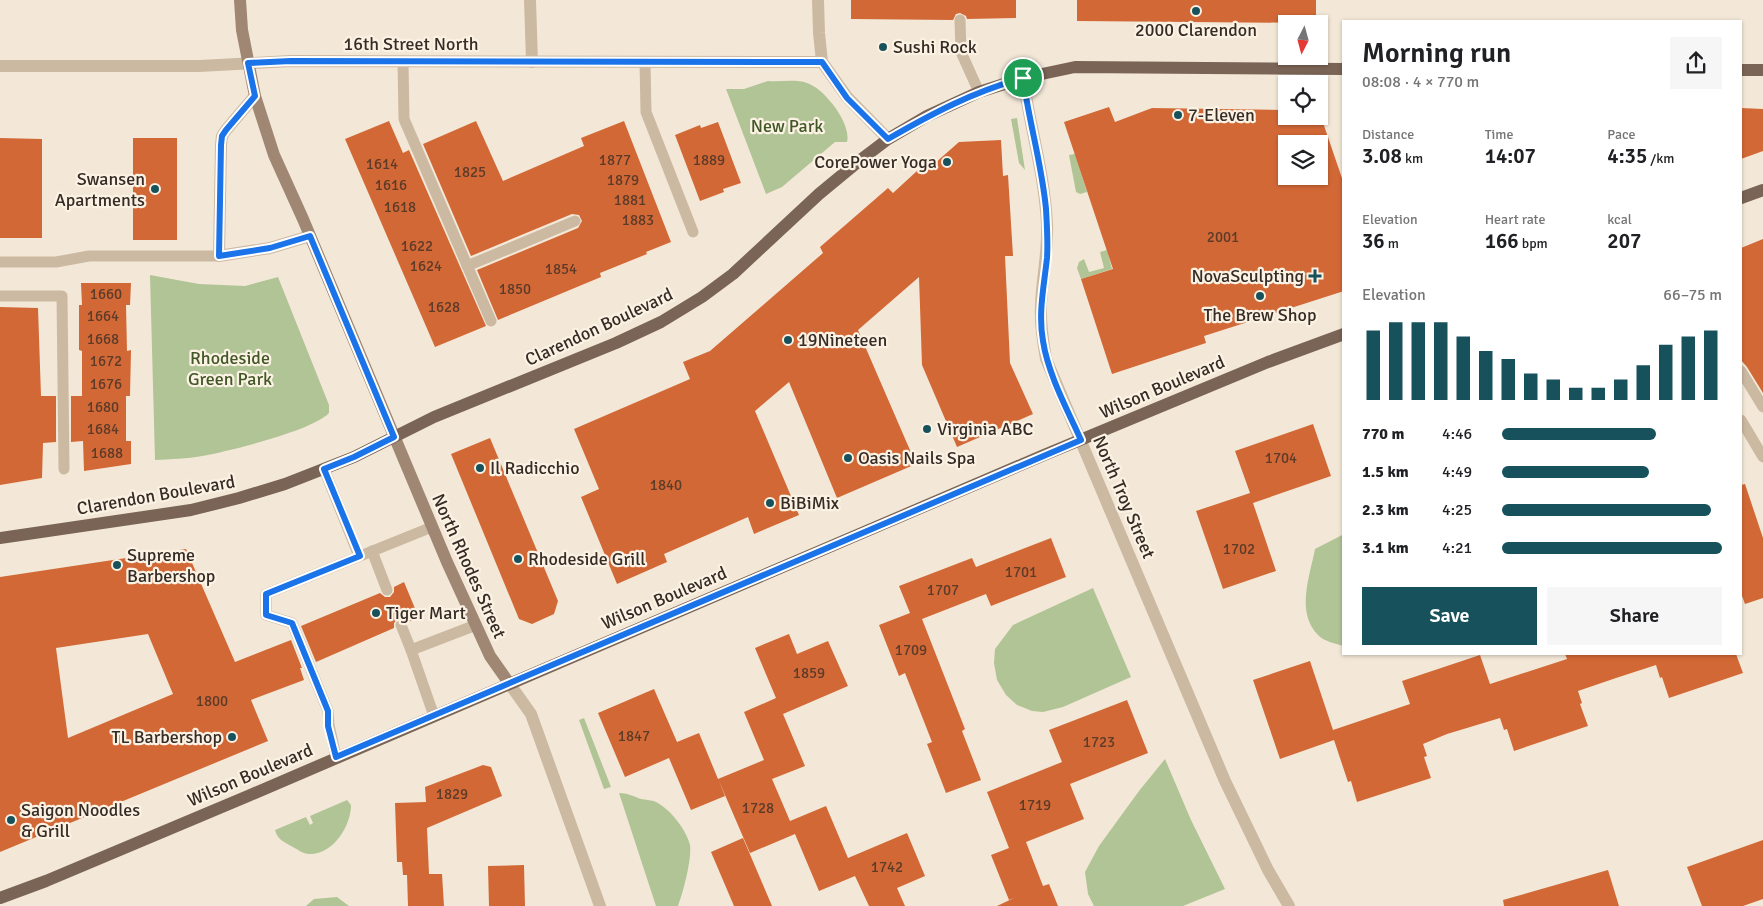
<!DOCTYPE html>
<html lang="en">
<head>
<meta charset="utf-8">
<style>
	:root { --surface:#fff; --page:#f6f6f6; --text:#202124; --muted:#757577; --accent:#17525c }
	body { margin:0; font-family:Signika,sans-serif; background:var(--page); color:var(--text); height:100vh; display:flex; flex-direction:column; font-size:19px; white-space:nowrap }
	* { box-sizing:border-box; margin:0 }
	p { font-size:16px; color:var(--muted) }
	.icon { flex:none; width:28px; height:28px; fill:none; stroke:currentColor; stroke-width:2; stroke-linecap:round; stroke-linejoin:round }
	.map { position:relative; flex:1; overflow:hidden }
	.details { position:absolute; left:1342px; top:20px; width:400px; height:635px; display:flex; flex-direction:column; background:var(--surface); border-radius:0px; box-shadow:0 1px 4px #0004 }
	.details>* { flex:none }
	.needle { width:32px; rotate:186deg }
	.tools { position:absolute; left:1278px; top:15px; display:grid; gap:10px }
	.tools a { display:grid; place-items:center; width:50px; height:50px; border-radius:0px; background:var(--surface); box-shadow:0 1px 4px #0004; font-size:25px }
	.pin { position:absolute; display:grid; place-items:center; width:42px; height:42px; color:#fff; margin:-21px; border:2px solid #fff; border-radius:50%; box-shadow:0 1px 5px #0007 }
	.round { display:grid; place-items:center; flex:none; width:52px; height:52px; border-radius:0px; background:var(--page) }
	.summary { display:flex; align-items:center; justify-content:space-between; height:85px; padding:0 20px }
	h1 { font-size:28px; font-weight:600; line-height:38px }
	.figures { display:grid; grid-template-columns:repeat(3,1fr); gap:8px; height:85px; padding:5px 20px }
	.figures div { display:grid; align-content:center }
	.figures b { font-size:21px; font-weight:600 }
	.figures small { font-size:14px; font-weight:400 }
	.figures p { font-size:14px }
	.chart { height:140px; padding:10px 20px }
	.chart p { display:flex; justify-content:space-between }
	.chart svg { width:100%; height:90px; margin-top:5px; stroke:var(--accent); stroke-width:6 }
	.button { display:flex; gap:10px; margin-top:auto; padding:10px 20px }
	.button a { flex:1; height:58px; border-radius:0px; background:var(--accent); color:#fff; font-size:20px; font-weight:600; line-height:58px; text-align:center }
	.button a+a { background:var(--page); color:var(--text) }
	ul { padding:0 20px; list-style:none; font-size:16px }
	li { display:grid; grid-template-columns:80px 60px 1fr; align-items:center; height:38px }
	li i { height:12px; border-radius:6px; background:var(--accent) }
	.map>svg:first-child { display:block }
</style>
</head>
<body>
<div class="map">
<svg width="1763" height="906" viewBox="0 0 1763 906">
	<rect width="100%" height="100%" fill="#f3e8d7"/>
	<!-- green -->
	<g fill="#b1c496">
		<path d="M768,81C780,82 796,79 807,83C824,88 852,124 847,142H835L782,187L766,194L726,89H744Z"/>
		<polygon points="1017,118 1025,170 1019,163 1011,119"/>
		<polygon points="1075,154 1087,192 1080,194 1076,192 1069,155"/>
		<polygon points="1107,250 1112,269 1081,279 1077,268 1079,262 1084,259 1089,272 1104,268 1100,252"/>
		<path d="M150,275L199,284L245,286L278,277L329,405V413C314,430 227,452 202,456C187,459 171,459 155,460Z"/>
		<path d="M1344,534V646C1336,644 1324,641 1319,636C1295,613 1310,576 1315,549Z"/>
		<polygon points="1093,588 1131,677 1063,707 1043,712 1032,711 1017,705 1006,695 997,680 994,663 995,649 1013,625"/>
		<polygon points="584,718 611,787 604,789 579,720"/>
		<polygon points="1165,759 1191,820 1225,889 1183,906 1094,906 1088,894 1085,872 1099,846 1139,791"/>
		<path d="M619,793C627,793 633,796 641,799C646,800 652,800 656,802C670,809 686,829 690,845C692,859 683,893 678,906H656Z"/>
		<path d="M347,800L351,805C351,826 333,855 309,854C303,854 297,849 291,846C284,842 277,839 275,830L306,817L310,825L313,823L310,816Z"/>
		<polygon points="337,897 349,906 306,906 314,899"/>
	</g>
	<!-- building -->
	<g fill="#d26836" fill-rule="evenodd">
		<polygon points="851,0 1016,0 1016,18 967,19 966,16 960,13 956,14 953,20 851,19"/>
		<polygon points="1077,0 1316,0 1316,23 1077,21"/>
		<path d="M1109,107L1115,122L1152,108L1286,110V116H1319V111L1344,184V291L1204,336L1206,343L1112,374L1081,279L1113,269L1064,122ZM1286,144H1319V176H1286Z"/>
		<polygon points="1741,108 1763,109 1763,151 1741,159"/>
		<polygon points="389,121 403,153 409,150 486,326 435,347 345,139"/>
		<polygon points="476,121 503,181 584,146 581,138 624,121 671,242 646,252 647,254 600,273 601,277 498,320 477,270 578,228 582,221 579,215 572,214 471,256 423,144"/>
		<polygon points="718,122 741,183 723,189 724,192 700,201 675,135 700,125 701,128"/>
		<polygon points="0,138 42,139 42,238 0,238"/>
		<rect x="133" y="138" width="44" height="102"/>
		<polygon points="1001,140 1003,176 1008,175 1013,256 1005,256 1010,363 1033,414 957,447 922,365 919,277 858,330 916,464 837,498 789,382 755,411 799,515 754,534 748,517 664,554 667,562 617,584 581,497 599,489 574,429 690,379 683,362 710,351 823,253 820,247 888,188 893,193 930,159 934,164 959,142"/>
		<polygon points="1763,239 1763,393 1747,367 1741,360 1741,248"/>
		<polygon points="81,283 131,283 130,305 126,305 127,351 131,350 130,396 126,396 126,441 131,441 131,464 84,471 83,441 71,442 71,396 82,396 82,351 79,350 79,305 82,305"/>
		<polygon points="0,307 38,308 41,396 56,396 56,442 43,443 42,478 0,485"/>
		<polygon points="1313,424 1331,476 1253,503 1252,500 1276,571 1223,589 1196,511 1250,493 1235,451"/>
		<polygon points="490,438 558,601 554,614 532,624 519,619 451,454"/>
		<polygon points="1745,484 1763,538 1763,598 1745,604 1741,593 1741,485"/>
		<polygon points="1051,538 1066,577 991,606 986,594 922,619 965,729 962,731 981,780 946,793 927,744 932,742 905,673 899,676 879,625 910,613 899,586 972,558 976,567"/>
		<path d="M186,549L235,662L291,640L302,668H300L304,680L251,700L268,741L0,852V577ZM148,634L173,694L68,738L56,648Z"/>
		<polygon points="404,582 419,618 408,622 403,618 398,618 394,623 394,628 316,662 301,626 380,593 385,597 390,597 394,592 394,587"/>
		<polygon points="789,634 797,654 828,641 848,686 783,714 805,766 772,779 790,821 826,806 848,858 907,833 925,876 897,888 905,906 869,906 855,876 819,891 795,834 750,853 719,781 725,796 691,810 669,758 625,777 598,713 654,689 677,742 699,733 718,779 764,760 744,712 776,698 755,648"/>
		<polygon points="1565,654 1736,654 1743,673 1669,698 1662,677 1660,678 1656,665 1616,678 1578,691 1582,703 1580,704 1588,726 1514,751 1507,729 1504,730 1500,718 1447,734 1423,744 1427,756 1424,757 1431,778 1357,802 1351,781 1348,782 1334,740 1280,759 1253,680 1310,661 1333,730 1410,704 1402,681 1480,655 1490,684 1567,659"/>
		<polygon points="1127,700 1148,753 1070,784 1084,819 1026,842 1043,886 1049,884 1058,906 997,906 1016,897 1009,900 991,855 1009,848 987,792 1062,762 1049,730"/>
		<polygon points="483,765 491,767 502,796 427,828 429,874 442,874 444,906 408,906 407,875 403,875 402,862 397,862 395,803 426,802 425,787"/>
		<polygon points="743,838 772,906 734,906 711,852"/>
		<polygon points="1763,840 1763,899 1743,906 1702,906 1687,867"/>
		<polygon points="524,865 525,906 489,906 488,866"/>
		<polygon points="1608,870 1619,906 1504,906 1503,900"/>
	</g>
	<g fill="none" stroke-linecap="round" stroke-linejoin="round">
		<!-- lane -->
		<g stroke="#ccb9a2" stroke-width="11">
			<polyline points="960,20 961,52 979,92"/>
			<polyline points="403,62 404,119 491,321"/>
			<polyline points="645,62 646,112 693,232"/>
			<polyline points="0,262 56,262 89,256 219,256"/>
			<polyline points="467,266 575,221"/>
			<polyline points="0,296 62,296 64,469"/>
			<polyline points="1741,371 1763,407"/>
			<polyline points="1741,420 1763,457"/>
			<polyline points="324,469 359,556"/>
			<polyline points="372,551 387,590"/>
			<polyline points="401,625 411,650"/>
			<polyline points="434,716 411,650 476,625"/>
			<polyline points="336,757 329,725 328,711 292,623 266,615 266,594 432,527"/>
		</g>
		<!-- street -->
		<g stroke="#ccb9a2" stroke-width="12">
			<polyline points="530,0 532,62"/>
			<polyline points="818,0 819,33 822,62 847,97 888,139"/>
			<polyline points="0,66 199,66 291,61 822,62"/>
			<path d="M1023,78C1030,127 1045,176 1047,225C1048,254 1042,278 1041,305C1040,324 1043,341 1046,359L1225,781L1268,870L1289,906"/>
			<polyline points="255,96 226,130 222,136 221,145 219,256 270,248 310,236"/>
			<polyline points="509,683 531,714 600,906"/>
		</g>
		<!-- secondary -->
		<polyline stroke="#a08773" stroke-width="12" points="240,0 242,30 255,96 274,155 303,219 447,562 490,656 509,683"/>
		<!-- primary -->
		<g stroke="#7a6455" stroke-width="12">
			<polyline points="1741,70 1763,70"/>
			<polyline points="1741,198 1763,190"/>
			<polyline points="0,538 191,510 239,498 285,484 354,457 434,417 616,343 661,322 702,297 733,274 819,194 859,161 888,139 927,116 979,92 1023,78 1075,67 1344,69"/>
			<polyline points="0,898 46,881 248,796 1044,455 1268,362 1344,334"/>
		</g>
	</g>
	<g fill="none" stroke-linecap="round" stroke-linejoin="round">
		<!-- route casing -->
		<g stroke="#fff" stroke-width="10">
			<path id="route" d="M291,61L822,62L847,98L888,139C933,113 973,92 1023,78C1029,122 1042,165 1046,209C1047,225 1048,242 1047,258C1044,286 1038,313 1043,341C1048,374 1067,409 1081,440L336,757L328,726V711L292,623L266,615V594L360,556L324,469L354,457L394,437L310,236L270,248L219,256L221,145L222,136L226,130L255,96L248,63Z"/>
		</g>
		<!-- route -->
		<use href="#route" stroke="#1a73e8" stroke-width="6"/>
	</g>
	<!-- markers -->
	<g fill="#17525c" stroke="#fbf2e4" stroke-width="2">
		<circle cx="1196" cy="11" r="5"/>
		<circle cx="883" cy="47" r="5"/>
		<circle cx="1178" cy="115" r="5"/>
		<circle cx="947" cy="162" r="5"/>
		<circle cx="155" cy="189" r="5"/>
		<path d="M1312.5 268.5h5v5h5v5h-5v5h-5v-5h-5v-5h5z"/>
		<circle cx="1260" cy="296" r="5"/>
		<circle cx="788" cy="340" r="5"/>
		<circle cx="927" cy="429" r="5"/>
		<circle cx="848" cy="458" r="5"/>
		<circle cx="480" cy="468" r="5"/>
		<circle cx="770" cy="503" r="5"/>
		<circle cx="518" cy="559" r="5"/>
		<circle cx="117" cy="565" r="5"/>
		<circle cx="376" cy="613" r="5"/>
		<circle cx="232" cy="737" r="5"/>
		<circle cx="11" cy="820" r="5"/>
	</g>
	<g text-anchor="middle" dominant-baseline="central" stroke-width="4.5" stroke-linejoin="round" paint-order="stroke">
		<!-- number labels -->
		<g font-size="15" fill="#5d3b29">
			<text x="615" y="160">1877</text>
			<text x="709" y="160">1889</text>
			<text x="382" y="164">1614</text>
			<text x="470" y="172">1825</text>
			<text x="623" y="180">1879</text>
			<text x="391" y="185">1616</text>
			<text x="630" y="200">1881</text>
			<text x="400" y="207">1618</text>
			<text x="638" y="220">1883</text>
			<text x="1223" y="237">2001</text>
			<text x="417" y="246">1622</text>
			<text x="426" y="266">1624</text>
			<text x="561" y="269">1854</text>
			<text x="515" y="289">1850</text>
			<text x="106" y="294">1660</text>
			<text x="444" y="307">1628</text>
			<text x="103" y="316">1664</text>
			<text x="103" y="339">1668</text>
			<text x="106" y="361">1672</text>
			<text x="106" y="384">1676</text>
			<text x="103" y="407">1680</text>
			<text x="103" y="429">1684</text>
			<text x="107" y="453">1688</text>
			<text x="1281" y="458">1704</text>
			<text x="666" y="485">1840</text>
			<text x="1239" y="549">1702</text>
			<text x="1021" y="572">1701</text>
			<text x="943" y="590">1707</text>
			<text x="911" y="650">1709</text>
			<text x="809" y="673">1859</text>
			<text x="212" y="701">1800</text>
			<text x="634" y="736">1847</text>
			<text x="1099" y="742">1723</text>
			<text x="452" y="794">1829</text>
			<text x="1035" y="805">1719</text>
			<text x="758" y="808">1728</text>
			<text x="887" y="867">1742</text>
		</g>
		<!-- poi labels -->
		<g font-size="18" fill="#362c25" stroke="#fbf2e4" text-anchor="start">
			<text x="1196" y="30" text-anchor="middle">2000 Clarendon</text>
			<text x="893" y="47">Sushi Rock</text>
			<text x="1188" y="115">7-Eleven</text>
			<text x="937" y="162" text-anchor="end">CorePower Yoga</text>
			<text x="145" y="179" text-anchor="end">Swansen<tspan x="145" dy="21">Apartments</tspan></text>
			<text x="1304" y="276" text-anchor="end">NovaSculpting</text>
			<text x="1260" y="315" text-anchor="middle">The Brew Shop</text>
			<text x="798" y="340">19Nineteen</text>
			<text x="937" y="429">Virginia ABC</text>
			<text x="858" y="458">Oasis Nails Spa</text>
			<text x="490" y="468">Il Radicchio</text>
			<text x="780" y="503">BiBiMix</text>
			<text x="127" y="555">Supreme<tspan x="127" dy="21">Barbershop</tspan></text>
			<text x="528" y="559">Rhodeside Grill</text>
			<text x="386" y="613">Tiger Mart</text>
			<text x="222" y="737" text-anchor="end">TL Barbershop</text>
			<text x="21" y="810">Saigon Noodles<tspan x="21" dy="21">&amp; Grill</tspan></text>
		</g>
		<!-- street labels -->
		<g font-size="18" fill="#362c25" stroke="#fbf2e4">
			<text x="411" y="44">16th Street North</text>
			<text transform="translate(599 327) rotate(-25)">Clarendon Boulevard</text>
			<text transform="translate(1162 387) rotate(-23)">Wilson Boulevard</text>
			<text transform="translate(156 495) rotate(-10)">Clarendon Boulevard</text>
			<text transform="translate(1124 497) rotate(67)">North Troy Street</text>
			<text transform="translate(469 566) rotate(66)">North Rhodes Street</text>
			<text transform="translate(664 598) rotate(-23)">Wilson Boulevard</text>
			<text transform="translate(250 775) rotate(-23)">Wilson Boulevard</text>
		</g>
		<!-- park labels -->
		<g font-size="18" fill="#425727" stroke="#fbf2e4">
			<text x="787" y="126">New Park</text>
			<text x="230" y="358">Rhodeside<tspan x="230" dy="21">Green Park</tspan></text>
		</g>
	</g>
</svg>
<div class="tools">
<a><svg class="needle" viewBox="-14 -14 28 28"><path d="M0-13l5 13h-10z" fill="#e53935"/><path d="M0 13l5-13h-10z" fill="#757577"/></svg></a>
<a><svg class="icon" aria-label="locate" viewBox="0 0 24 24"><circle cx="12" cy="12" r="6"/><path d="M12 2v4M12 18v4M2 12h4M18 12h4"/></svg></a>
<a><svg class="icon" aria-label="layers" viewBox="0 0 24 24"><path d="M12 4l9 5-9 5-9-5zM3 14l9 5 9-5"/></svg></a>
</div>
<div class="pin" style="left:1023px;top:78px;background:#1e9e55"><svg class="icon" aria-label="arrive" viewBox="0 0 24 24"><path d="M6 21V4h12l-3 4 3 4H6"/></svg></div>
<section class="details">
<div class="summary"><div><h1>Morning run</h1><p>08:08 · 4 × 770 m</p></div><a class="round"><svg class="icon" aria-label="share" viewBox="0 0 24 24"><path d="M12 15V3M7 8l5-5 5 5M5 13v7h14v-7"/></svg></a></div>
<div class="figures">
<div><p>Distance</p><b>3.08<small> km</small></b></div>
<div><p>Time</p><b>14:07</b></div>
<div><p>Pace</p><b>4:35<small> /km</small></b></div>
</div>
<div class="figures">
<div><p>Elevation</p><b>36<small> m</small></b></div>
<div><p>Heart rate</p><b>166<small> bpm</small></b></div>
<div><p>kcal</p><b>207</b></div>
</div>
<div class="chart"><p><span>Elevation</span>66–75 m</p>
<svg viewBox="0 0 160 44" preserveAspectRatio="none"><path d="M5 44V10M15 44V6M25 44V6M35 44V6M45 44V13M55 44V20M65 44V24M75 44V31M85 44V34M95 44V38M105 44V38M115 44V34M125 44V27M135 44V17M145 44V13M155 44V10"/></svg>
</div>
<ul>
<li><b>770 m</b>4:46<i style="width:70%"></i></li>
<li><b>1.5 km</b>4:49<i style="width:67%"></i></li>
<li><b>2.3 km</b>4:25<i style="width:95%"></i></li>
<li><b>3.1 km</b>4:21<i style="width:100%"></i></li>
</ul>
<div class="button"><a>Save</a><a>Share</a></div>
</section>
</div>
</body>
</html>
